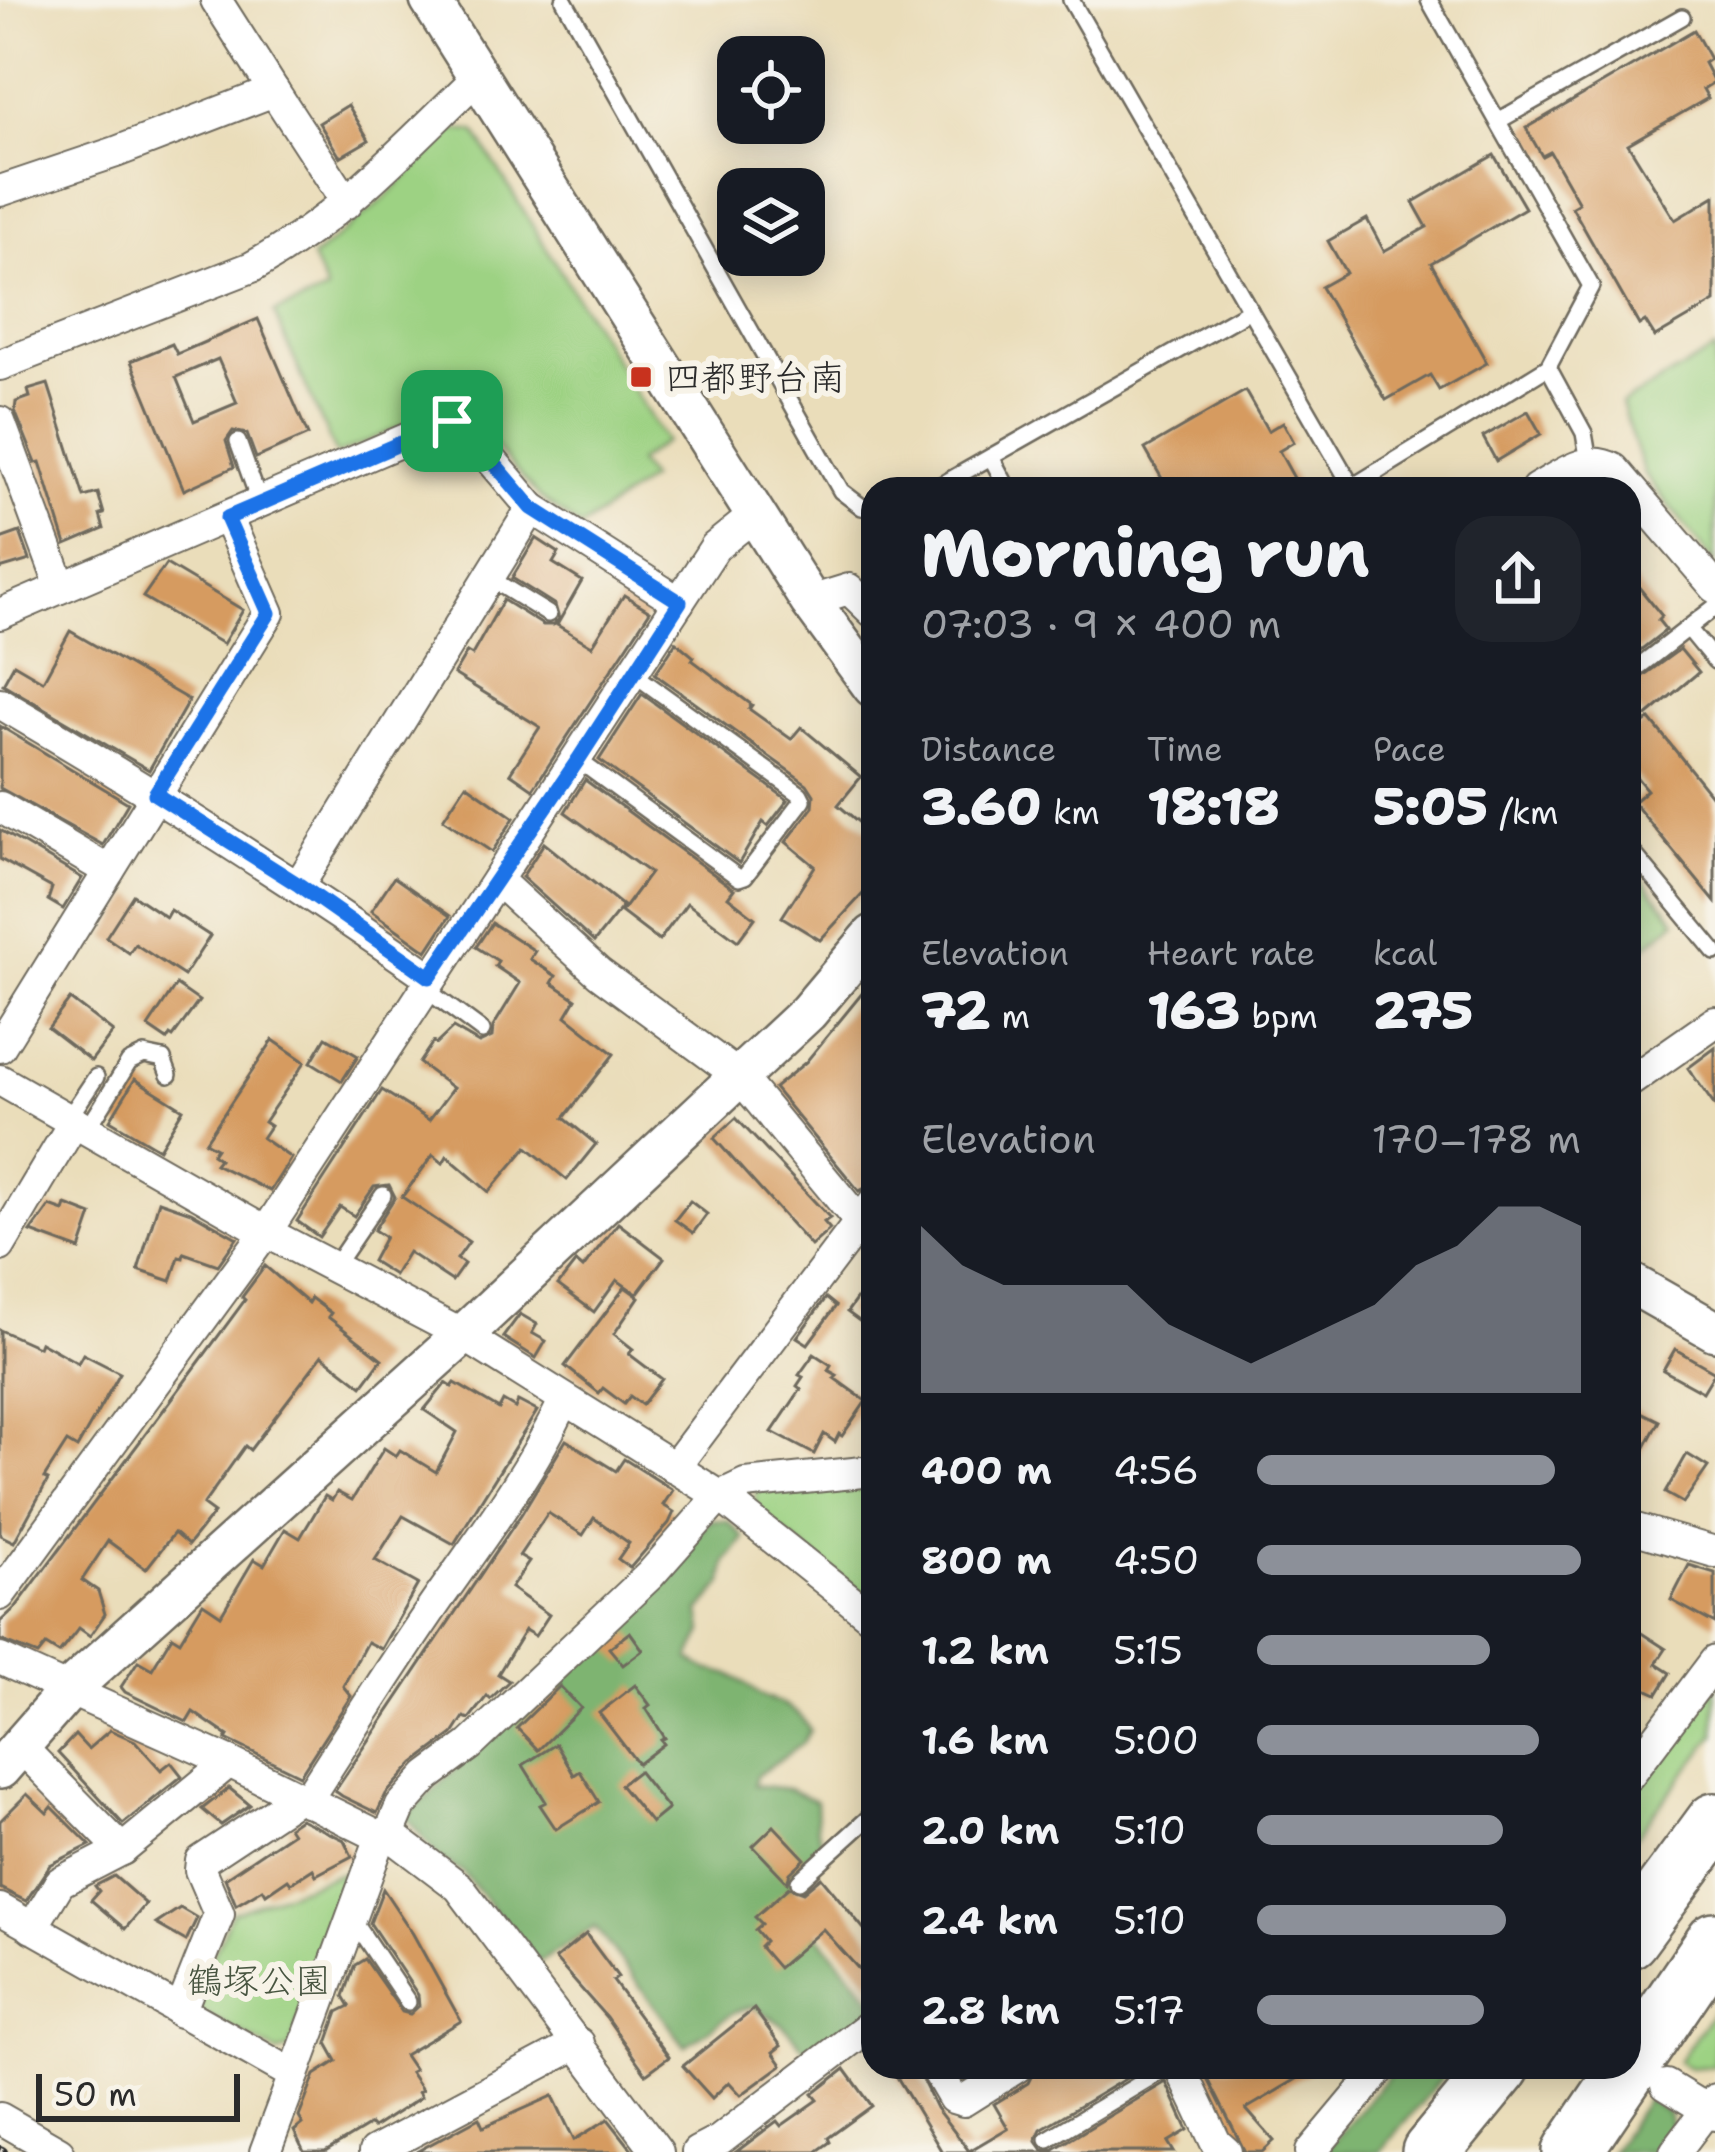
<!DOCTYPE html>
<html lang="en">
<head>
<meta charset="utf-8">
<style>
	:root { --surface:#171b24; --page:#20242c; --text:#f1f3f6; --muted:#9ea1a6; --accent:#8c9099 }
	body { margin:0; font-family:"Shantell Sans","Klee One",sans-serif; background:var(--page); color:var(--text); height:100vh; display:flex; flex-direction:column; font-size:45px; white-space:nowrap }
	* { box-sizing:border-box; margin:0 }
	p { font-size:39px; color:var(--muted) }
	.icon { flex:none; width:66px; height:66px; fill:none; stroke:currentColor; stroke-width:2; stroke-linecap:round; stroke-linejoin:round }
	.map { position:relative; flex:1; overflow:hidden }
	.sheet { position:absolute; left:861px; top:477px; width:780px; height:1602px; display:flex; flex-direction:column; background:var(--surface); border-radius:36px; box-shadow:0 6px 30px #0003 }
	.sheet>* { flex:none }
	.tools { position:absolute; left:717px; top:36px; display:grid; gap:24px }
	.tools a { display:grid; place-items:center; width:108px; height:108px; border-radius:24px; background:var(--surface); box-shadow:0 6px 30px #0003; font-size:60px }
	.scale { position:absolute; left:36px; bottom:30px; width:204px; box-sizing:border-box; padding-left:12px; border:6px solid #2b2b2b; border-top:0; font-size:33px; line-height:42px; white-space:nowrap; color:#2b2b2b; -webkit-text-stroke:9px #f7f3e8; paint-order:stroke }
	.pin { position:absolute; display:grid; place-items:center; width:102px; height:102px; color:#fff; margin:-51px; border-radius:24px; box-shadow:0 6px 18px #0006 }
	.round { display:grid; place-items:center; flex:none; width:126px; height:126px; border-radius:36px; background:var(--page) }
	.summary { display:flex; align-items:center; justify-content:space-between; height:204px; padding:0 60px }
	h1 { font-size:66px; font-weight:800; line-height:90px }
	.figures { display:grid; grid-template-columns:repeat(3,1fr); gap:18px; height:204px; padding:12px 60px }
	.figures div { display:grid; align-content:center }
	.figures b { font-size:51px; font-weight:800 }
	.figures small { font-size:33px; font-weight:400 }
	.figures p { font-size:33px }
	.chart { height:336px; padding:24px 60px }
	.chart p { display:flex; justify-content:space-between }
	.chart svg { width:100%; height:216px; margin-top:12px; fill:var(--accent); opacity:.7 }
	ul { padding:0 60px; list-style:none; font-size:39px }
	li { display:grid; grid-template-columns:192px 144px 1fr; align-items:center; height:90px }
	li i { height:30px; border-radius:15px; background:var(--accent) }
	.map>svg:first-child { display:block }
</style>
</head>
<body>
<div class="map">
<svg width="1715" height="2152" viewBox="0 0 1715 2152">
	<rect width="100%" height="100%" fill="#f7f3e8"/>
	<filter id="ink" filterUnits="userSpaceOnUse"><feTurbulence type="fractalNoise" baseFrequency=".00833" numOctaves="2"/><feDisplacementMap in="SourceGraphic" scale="24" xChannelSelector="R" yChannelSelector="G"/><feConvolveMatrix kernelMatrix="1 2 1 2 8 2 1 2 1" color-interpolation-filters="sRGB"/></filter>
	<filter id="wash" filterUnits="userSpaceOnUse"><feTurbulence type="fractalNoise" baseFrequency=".004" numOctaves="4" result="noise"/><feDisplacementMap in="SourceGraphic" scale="48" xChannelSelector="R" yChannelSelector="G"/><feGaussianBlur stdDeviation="2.7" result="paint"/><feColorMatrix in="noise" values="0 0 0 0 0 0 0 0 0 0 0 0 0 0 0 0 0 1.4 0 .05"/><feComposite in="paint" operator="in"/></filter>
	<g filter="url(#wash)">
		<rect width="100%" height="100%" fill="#eaddba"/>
		<!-- green -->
		<g fill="#9dd283" stroke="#647e57" stroke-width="3">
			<polygon points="454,129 475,132 665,441 637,462 649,479 581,528 539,497 456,402 336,455 274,313 327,292 312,258 383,200"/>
			<polygon points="1715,350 1715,563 1644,474 1621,404"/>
			<polygon points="1632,866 1676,921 1629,960 1629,869"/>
			<polygon points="873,1480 873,1602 754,1510 757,1490"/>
			<polygon points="1715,1685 1715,1735 1629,1845 1629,1793"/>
			<polygon points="355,1868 290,2048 278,2053 201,2012 195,1996 232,1912"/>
			<polygon points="1715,2009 1714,2066 1690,2068 1678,2062"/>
		</g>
		<!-- forest -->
		<g fill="#7eb471" stroke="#54704e" stroke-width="3">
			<path d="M711,1520L728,1521L744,1538L726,1562L723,1584L700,1611L703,1631L690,1659C704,1670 708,1669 724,1673C739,1676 751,1691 765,1697C785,1706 798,1709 810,1730L802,1744L756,1776L754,1785L788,1789L816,1801L817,1826L823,1848L790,1883L796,1892L791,1903L873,2000V2013L812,2058L784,2026L754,2006L734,2012L685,2046L595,1927L540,1962L528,1952L463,1873L439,1858L406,1817Z"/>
			<polygon points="1396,2067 1451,2067 1380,2152 1324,2152"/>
			<polygon points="1647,2099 1668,2113 1673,2133 1659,2152 1611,2152"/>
		</g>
		<g id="blocks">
			<!-- building -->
			<g fill="#d69b61" fill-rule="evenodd">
				<polygon points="1694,30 1710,59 1704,63 1714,82 1703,89 1708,98 1628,144 1675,220 1715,196 1715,302 1655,337 1645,321 1639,325 1572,207 1579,203 1550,152 1542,156 1526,128"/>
				<polygon points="348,105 369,140 340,157 319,123"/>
				<polygon points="1494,155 1525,208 1431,263 1487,363 1439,390 1430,375 1386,400 1321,287 1346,273 1328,241 1367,219 1384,251 1427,227 1413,202"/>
				<path d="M258,319L308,435L256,458L247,434L233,431L226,441L234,467L184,490L131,361L172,344L177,354ZM218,359L237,403L194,421L176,377Z"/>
				<polygon points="48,384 84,497 98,493 104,514 100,515 104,529 66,545 40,462 36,463 15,411 16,402 30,397 28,390"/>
				<polygon points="1245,391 1268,431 1283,422 1294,442 1279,451 1300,489 1168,489 1145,449"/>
				<polygon points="1528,411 1541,434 1496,461 1483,437"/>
				<polygon points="20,532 30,560 0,569 0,539"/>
				<polygon points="536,538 559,553 553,563 582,581 557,625 592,646 624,595 650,611 533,789 510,773 540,727 454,674 467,652 472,655 503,600 543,625 553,625 559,619 555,605 512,578"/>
				<polygon points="166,564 243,610 223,644 143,597"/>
				<polygon points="1629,575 1662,616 1658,620 1666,630 1629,659"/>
				<polygon points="70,631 189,700 149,770 3,684 14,664 43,681"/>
				<polygon points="676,642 694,657 692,660 752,705 749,709 791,739 801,727 861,777 838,805 873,834 873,883 820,940 782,917 815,866 786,842 813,807 814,795 807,784 655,674"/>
				<polygon points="1680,649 1699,672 1644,718 1629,698 1629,686"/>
				<polygon points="642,694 788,800 768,826 763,822 739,863 599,760"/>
				<polygon points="1650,719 1715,800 1715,902 1633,802 1647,790 1629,768 1629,735"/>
				<polygon points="0,726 128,803 103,845 0,788"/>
				<polygon points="585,780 734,889 728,897 755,918 738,941 687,903 659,941 621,912 650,873 565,812"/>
				<polygon points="466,784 514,818 492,852 443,819"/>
				<polygon points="0,830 82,878 63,909 48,900 52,888 0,859"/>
				<polygon points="544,843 623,906 594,942 522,877"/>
				<polygon points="394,877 450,916 427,951 371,911"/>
				<polygon points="133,895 166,917 170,910 210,936 184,976 135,944 129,953 106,937"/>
				<polygon points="492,923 535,951 530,959 556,976 552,983 576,999 566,1016 614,1054 564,1118 596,1144 567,1180 527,1147 489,1192 447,1156 443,1163 433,1155 402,1197 469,1242 457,1259 464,1264 452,1281 408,1252 394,1275 372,1261 385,1237 374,1230 395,1197 389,1185 374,1187 354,1216 340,1207 319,1237 297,1221 382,1090 429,1120 453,1088 419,1063 433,1042 436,1044 453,1028 479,1043 492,1037 493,1027 520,983 495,966 498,961 476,947"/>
				<polygon points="873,980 873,1184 859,1191 774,1088 806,1062"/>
				<polygon points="176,985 199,1001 173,1037 170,1035 167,1040 148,1027"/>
				<polygon points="70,999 113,1032 91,1061 48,1028"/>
				<polygon points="326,1037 358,1056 342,1081 311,1062"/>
				<polygon points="273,1040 305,1062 264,1122 270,1126 262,1138 291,1158 270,1191 215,1164 219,1159 212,1154 216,1148 205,1142"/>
				<polygon points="1715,1048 1715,1106 1688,1068"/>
				<polygon points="135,1079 183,1109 159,1149 110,1120"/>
				<polygon points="736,1118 830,1218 824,1222 830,1229 811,1246 714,1138"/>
				<polygon points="159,1201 191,1212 237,1238 218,1265 184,1253 183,1258 179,1257 171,1281 138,1270"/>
				<polygon points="690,1201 707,1214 693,1233 675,1220"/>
				<polygon points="66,1205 92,1215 80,1250 31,1232 50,1206 64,1211"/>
				<polygon points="618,1223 664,1258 637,1294 617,1280 594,1312 558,1285 576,1262 583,1268"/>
				<polygon points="265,1266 308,1303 311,1298 331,1313 328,1317 382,1359 362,1386 322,1355 250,1450 245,1446 203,1505 214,1513 188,1545 174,1533 146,1569 108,1541 82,1580 98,1591 105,1614 90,1636 79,1628 59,1653 46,1645 38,1655 0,1640 0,1622 16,1607 177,1392 245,1300 242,1297"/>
				<polygon points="873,1276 873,1331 847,1312"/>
				<polygon points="625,1287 639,1297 614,1334 633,1349 629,1354 662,1379 642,1405 630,1396 624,1404 603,1388 599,1393 565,1366"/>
				<polygon points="826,1298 836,1306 808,1344 797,1337"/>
				<polygon points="520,1314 537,1324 532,1333 546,1341 536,1358 503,1337"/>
				<polygon points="0,1330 38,1347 40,1342 78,1363 83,1354 120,1373 77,1448 67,1442 44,1478 48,1480 14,1542 0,1535"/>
				<polygon points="1675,1349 1715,1372 1703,1392 1663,1370"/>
				<polygon points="814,1354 831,1365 828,1370 837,1375 834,1378 866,1401 842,1436 839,1434 835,1442 824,1434 814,1454 772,1432 801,1389 797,1386 803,1377 799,1375"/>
				<polygon points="446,1383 452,1387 455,1383 499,1409 503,1401 515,1408 518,1401 537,1411 454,1544 403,1516 375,1560 418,1584 381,1649 367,1642 343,1686 351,1696 300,1775 226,1739 228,1736 193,1712 187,1722 125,1692 121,1687 138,1661 152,1669 172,1636 180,1641 203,1603 221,1615 254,1559 264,1565 285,1529 300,1538 325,1496 332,1500 337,1492 352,1500 384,1448 396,1456 400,1450 436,1472 457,1432 424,1410"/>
				<polygon points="1629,1406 1659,1421 1629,1477"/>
				<polygon points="566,1440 616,1471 624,1459 673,1490 663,1505 674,1512 669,1523 630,1568 618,1559 629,1543 594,1518 583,1535 548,1513 519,1556 529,1562 511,1588 549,1615 535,1636 525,1630 498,1674 509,1681 490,1699 487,1696 469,1719 464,1717 453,1734 414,1763 386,1794 377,1813 342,1796 335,1791 522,1513"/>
				<polygon points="1687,1454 1708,1467 1683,1503 1665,1493"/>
				<polygon points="1689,1565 1715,1573 1715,1624 1671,1600"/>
				<polygon points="1629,1625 1666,1649 1656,1664 1670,1673 1657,1694 1629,1681"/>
				<polygon points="630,1632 643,1650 623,1665 609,1648"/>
				<polygon points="635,1685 650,1705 646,1708 665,1738 661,1740 664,1744 638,1764 599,1713"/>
				<polygon points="560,1686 581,1708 538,1750 517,1728"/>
				<polygon points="110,1730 135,1741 161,1770 171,1762 182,1776 123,1824 58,1753 75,1735 88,1749"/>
				<polygon points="556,1744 574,1775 580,1771 599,1802 556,1829 540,1805 546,1802 523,1765"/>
				<polygon points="638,1771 668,1809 651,1823 620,1785"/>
				<polygon points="229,1788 250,1805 221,1825 202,1809"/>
				<polygon points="27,1794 47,1813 52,1807 90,1845 50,1865 26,1901 0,1888 0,1821"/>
				<polygon points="300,1819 344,1840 352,1856 316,1875 313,1869 291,1883 288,1879 266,1894 263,1889 236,1905 225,1878 292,1833 288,1827"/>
				<polygon points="774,1826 805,1859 790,1873 787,1882 753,1846"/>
				<polygon points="114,1876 146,1904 125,1929 91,1900 99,1891 95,1886"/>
				<polygon points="821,1877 873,1940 873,1985 823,1929 778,1968 760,1947 765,1942 755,1930 762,1924 755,1917 789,1887 803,1892"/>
				<polygon points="383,1889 413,1934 461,2021 404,2055 414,2070 410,2072 422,2090 418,2092 421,2097 373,2128 370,2125 325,2152 304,2152 294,2131 303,2124 299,2117 315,2075 337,2061 327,2043 338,2012 350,2006 344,1996 355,1965 365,1959 402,2012 410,2014 419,2006 418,1995 370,1923"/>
				<polygon points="180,1908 197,1918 186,1941 156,1924"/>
				<polygon points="586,1934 618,1977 613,1981 669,2057 646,2074 606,2017 555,1959"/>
				<polygon points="754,2009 781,2046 773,2052 782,2065 741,2095 729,2082 712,2098 683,2066"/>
				<polygon points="891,2067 916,2067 936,2108 969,2151 1008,2128 994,2104 1028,2083 1036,2067 1145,2067 1041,2129 1036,2140 1043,2150 1054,2149 1166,2082 1188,2130 1168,2142 1174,2152 942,2152"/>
				<polygon points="1202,2067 1317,2067 1246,2109 1274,2141 1262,2152 1245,2152"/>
				<polygon points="845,2069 872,2106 828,2138 830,2142 816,2152 736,2152 777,2121 781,2126 818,2100 813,2094"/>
				<polygon points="553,2096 574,2140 608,2119 634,2152 416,2152 479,2118 483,2127"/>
			</g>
		</g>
	</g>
	<g filter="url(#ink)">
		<use href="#blocks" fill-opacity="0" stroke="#6e695d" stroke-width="3"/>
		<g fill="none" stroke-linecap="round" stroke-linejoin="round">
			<!-- service casing -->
			<g stroke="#6e695d" stroke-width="20">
				<g id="service">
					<polyline points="564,0 841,491 862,507 873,509"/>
					<polyline points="1071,0 1351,485"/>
					<polyline points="1498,121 1682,17"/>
					<polyline points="1548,367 1584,433 1589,462"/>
					<polyline points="238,442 260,503"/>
					<polyline points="991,457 1008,489"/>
					<polyline points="934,489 1250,310"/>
					<polyline points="1349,489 1548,367 1591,286 1429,0"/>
					<polyline points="488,577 548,614"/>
					<polyline points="1688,628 1715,661"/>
					<polyline points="1629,674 1715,607"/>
					<polyline points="578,760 739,878 745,876 803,800 800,794 634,674"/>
					<polyline points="1629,848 1715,952"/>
					<polyline points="424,988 482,1031"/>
					<polyline points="68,1119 96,1077"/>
					<polyline points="87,1130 129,1062 144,1055 163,1059 169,1075"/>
					<polyline points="334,1267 383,1195"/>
					<polyline points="799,1881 873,1814"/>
					<polyline points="353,1920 408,2002"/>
					<polyline points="1048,2139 1168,2067"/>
				</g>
			</g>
			<!-- minor casing -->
			<g stroke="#6e695d" stroke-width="34">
				<g id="minor">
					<polyline points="216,0 274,91"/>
					<polyline points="0,191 116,152 274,91 347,203"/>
					<path d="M0,365L252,267C340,219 406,146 478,77"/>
					<polyline points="0,422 61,587"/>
					<path d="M1536,489C1562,475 1586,453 1614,469L1715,587"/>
					<polyline points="532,508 679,602"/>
					<polyline points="810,601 849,589 873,612"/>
					<polyline points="0,614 441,424 452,421 461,424 532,508 299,885"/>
					<path d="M0,703C147,789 290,879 430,977"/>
					<polyline points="0,807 109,871"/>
					<polyline points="497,880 599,973 739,1076 858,1220 873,1232"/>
					<polyline points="0,1047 269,613 227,517"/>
					<polyline points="0,1080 266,1232 463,1335 720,1496 873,1618"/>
					<polyline points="1629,1082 1715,1022"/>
					<polyline points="0,1246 74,1122"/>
					<polyline points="674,1468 873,1204"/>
					<polyline points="1629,1527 1715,1552"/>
					<polyline points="0,1595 266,1232 715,547 756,514"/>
					<polyline points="0,1659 229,1762 381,1837"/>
					<polyline points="21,1747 122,1850"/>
					<polyline points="1629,1775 1715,1661"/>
					<path d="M306,1801C350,1733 393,1664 439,1598C485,1533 530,1473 564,1401"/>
					<polyline points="389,1834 459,1887 658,2152"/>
					<polyline points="0,1909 294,2075 265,2152"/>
					<polyline points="32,1928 60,1882 122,1850 229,1762"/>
					<polyline points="180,2012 219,1914 200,1870 201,1861 298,1797"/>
					<polyline points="935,2067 953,2098 963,2101 1017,2067"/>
					<polyline points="1180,2067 1216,2143 1226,2152"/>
					<polyline points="294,2075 381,1837 389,1834 401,1806 428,1776 470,1745 650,1575 720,1496 745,1484 873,1471"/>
					<polyline points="1666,2085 1715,2115"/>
					<polyline points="0,2118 59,2152"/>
					<polyline points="374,2152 579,2043"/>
					<polyline points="697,2152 720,2140 873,2023"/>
					<polyline points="1311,2152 1382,2067"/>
					<polyline points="1675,2152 1715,2099"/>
				</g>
			</g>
			<!-- tertiary casing -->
			<g stroke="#6e695d" stroke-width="44">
				<g id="tertiary">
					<polyline points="430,0 810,601 873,687"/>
					<polyline points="1629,1282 1715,1331"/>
					<polyline points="0,1769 70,1689 463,1335 808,1012 873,935"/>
				</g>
			</g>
			<!-- motorway casing -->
			<g stroke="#6e695d" stroke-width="62">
				<g id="motorway">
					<polyline points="1629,1939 1715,1822"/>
					<polyline points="1431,2152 1501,2067"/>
					<polyline points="1572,2152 1715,1941"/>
				</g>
			</g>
			<!-- service -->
			<use href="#service" stroke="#fff" stroke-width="15"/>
			<!-- minor -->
			<use href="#minor" stroke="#fff" stroke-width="30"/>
			<!-- tertiary -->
			<use href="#tertiary" stroke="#fff" stroke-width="39"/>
			<!-- motorway -->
			<use href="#motorway" stroke="#fff" stroke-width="57"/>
			<!-- rail casing -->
			<g stroke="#2b2b2b" stroke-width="12">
				<polyline id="rail" points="0,2151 2,2152"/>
			</g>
			<!-- rail -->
			<use href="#rail" stroke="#f7f3e8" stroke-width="8" stroke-dasharray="22" stroke-linecap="butt"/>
		</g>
	</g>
	<g fill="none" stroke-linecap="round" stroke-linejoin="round" filter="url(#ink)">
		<!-- route casing -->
		<g stroke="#fff" stroke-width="24">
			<polygon id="route" points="452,421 461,424 532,508 680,602 578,760 430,977 299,885 155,794 269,613 227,518"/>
		</g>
		<!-- route -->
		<use href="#route" stroke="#1a73e8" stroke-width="15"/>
	</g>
	<!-- markers -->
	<rect fill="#c8321e" stroke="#f7f3e8" stroke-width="4.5" x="629" y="365" width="24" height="24" rx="6"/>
	<g text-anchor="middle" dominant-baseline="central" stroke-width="12" stroke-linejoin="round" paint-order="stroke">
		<!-- poi labels -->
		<g font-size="36" fill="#2b2b2b" stroke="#f7f3e8" text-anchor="start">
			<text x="665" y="377">四都野台南</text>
		</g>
		<!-- park labels -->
		<g font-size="36" fill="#485541" stroke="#f7f3e8">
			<text x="259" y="1980">鶴塚公園</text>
		</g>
	</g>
</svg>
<div class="tools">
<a><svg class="icon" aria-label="locate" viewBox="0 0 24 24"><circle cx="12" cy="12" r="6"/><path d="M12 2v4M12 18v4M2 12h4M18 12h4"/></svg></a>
<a><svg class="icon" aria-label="layers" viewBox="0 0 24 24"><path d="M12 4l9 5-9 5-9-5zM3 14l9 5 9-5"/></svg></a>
</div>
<div class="scale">50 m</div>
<div class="pin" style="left:452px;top:421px;background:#1e9e55"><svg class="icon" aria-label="arrive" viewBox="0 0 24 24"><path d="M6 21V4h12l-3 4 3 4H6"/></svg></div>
<section class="sheet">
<div class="summary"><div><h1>Morning run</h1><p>07:03 · 9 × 400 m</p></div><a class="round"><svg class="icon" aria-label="share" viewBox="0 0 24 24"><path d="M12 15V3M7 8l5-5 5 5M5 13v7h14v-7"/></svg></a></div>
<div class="figures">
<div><p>Distance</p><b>3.60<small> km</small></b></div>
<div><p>Time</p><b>18:18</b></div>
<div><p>Pace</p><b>5:05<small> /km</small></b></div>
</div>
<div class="figures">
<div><p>Elevation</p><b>72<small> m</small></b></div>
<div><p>Heart rate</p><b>163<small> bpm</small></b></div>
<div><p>kcal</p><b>275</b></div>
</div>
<div class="chart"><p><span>Elevation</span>170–178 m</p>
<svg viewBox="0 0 160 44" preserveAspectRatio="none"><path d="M0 44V10L10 18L20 22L30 22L40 22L50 22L60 30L70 34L80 38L90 34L100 30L110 26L120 18L130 14L140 6L150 6L160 10V44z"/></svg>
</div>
<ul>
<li><b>400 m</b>4:56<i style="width:92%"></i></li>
<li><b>800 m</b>4:50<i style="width:100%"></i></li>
<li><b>1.2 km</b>5:15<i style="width:72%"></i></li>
<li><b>1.6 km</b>5:00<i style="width:87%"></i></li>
<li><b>2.0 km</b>5:10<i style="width:76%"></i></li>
<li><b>2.4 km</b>5:10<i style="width:77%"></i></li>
<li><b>2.8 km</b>5:17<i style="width:70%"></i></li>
</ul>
</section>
</div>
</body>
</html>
